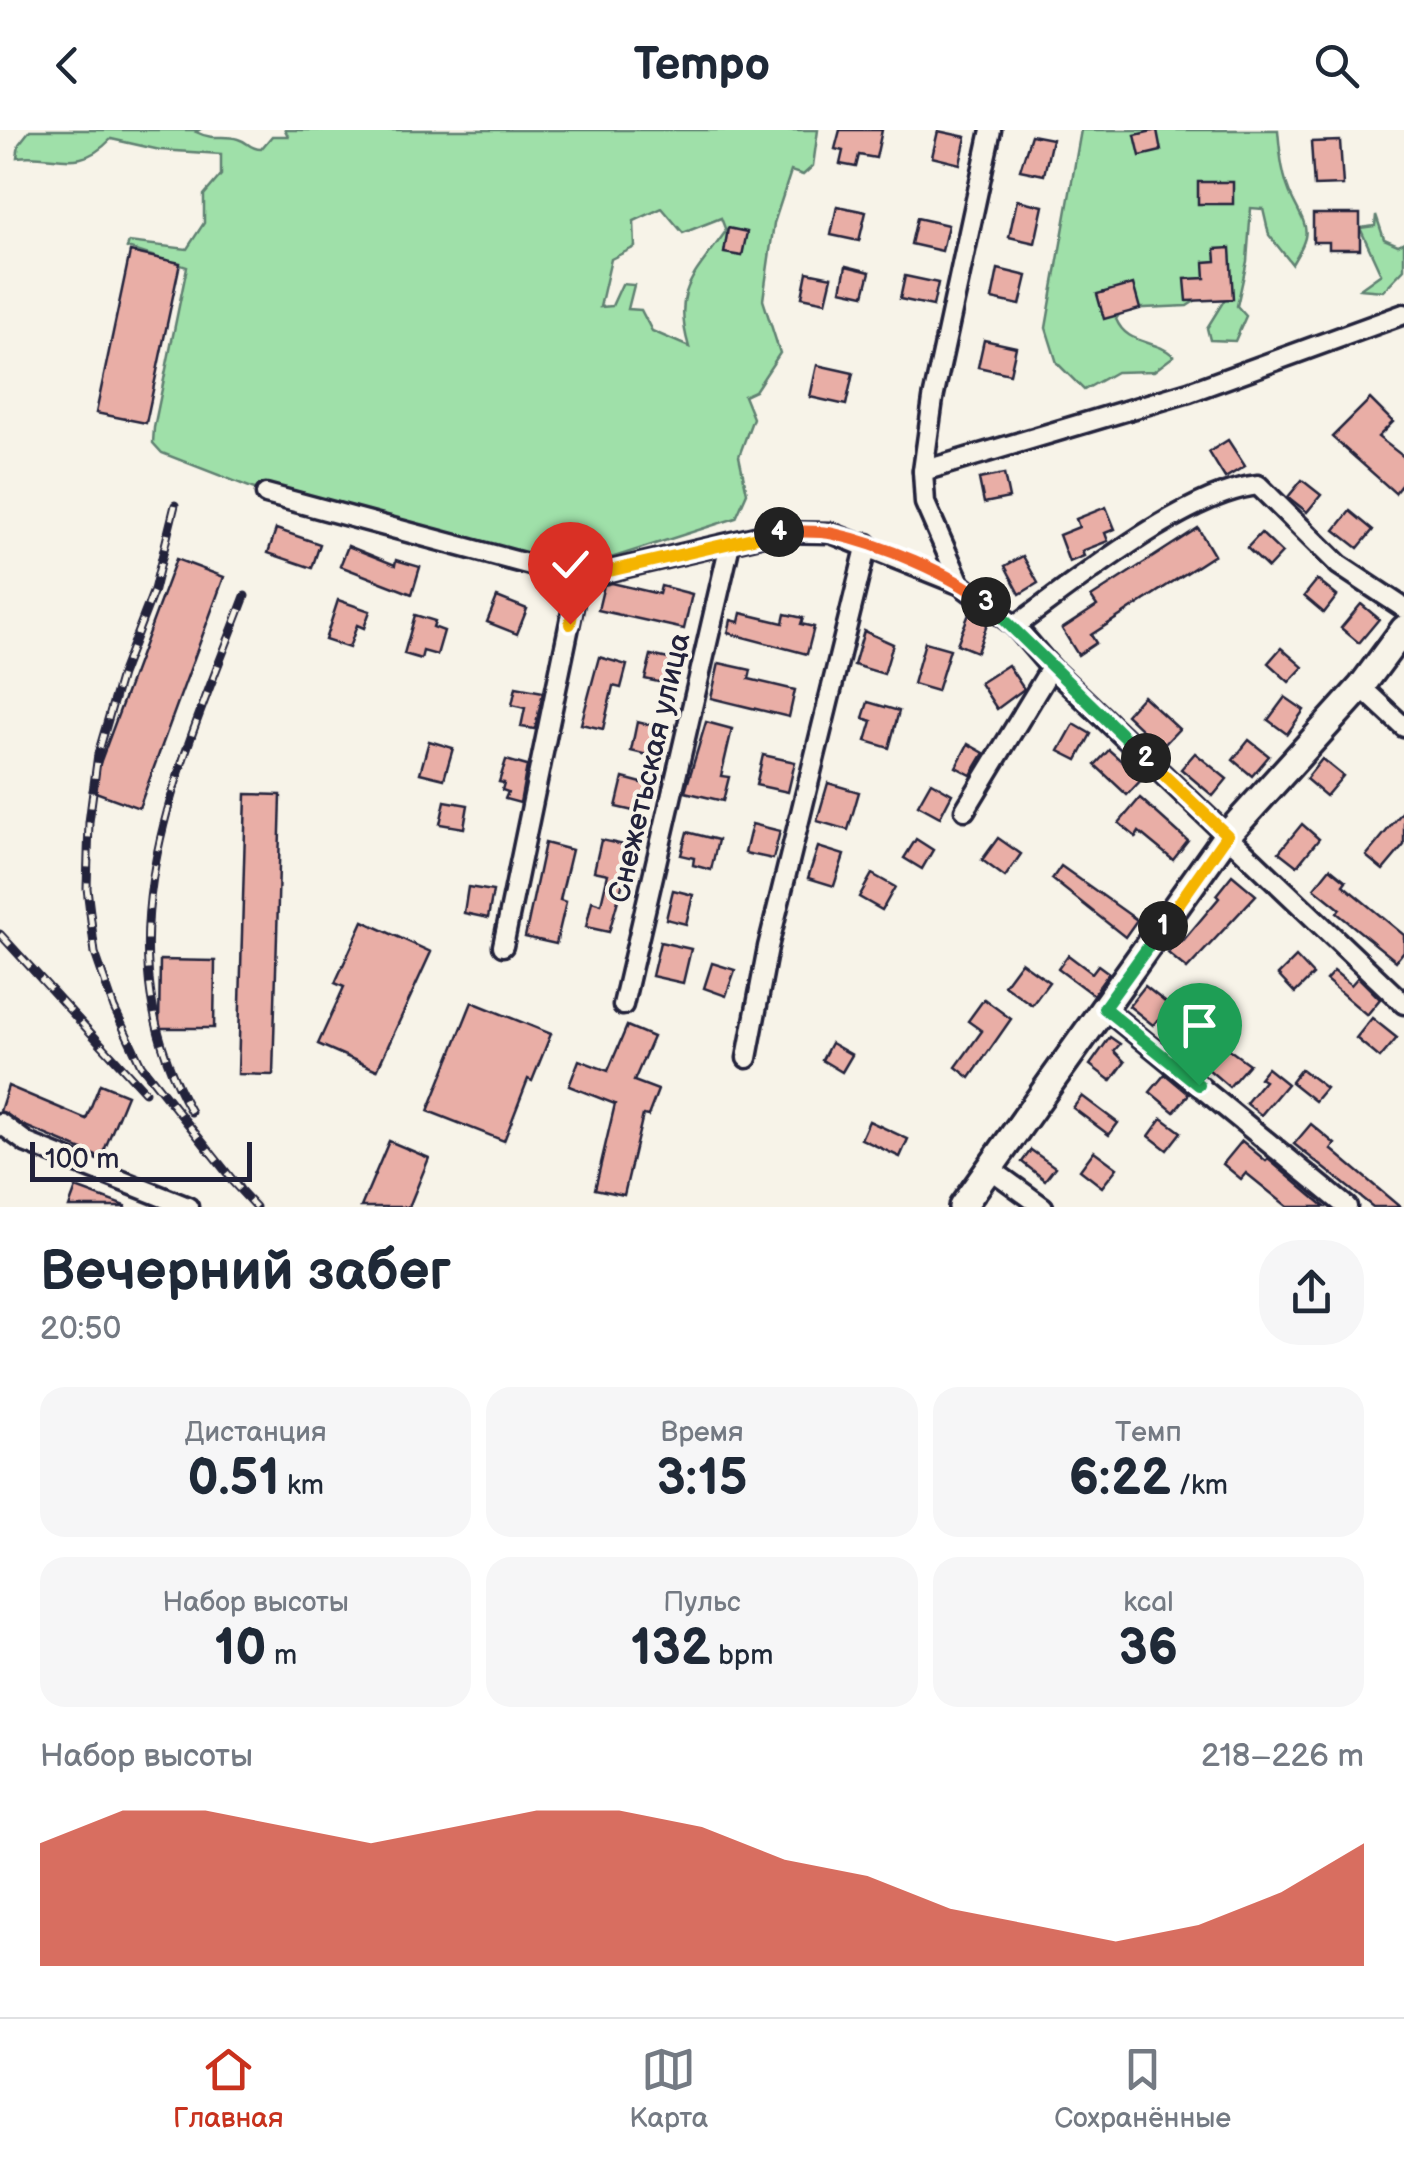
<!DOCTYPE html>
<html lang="ru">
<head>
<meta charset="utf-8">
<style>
	:root { --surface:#fff; --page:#f6f6f7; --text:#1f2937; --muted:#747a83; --line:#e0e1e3; --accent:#c8321e }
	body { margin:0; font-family:"Balsamiq Sans",sans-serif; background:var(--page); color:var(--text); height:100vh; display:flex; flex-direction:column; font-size:38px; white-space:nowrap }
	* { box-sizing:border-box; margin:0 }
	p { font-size:32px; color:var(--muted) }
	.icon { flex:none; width:55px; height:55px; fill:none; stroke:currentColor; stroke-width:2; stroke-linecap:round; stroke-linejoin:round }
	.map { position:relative; height:1077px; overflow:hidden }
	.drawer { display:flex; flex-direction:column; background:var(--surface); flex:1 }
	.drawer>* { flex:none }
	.scale { position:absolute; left:30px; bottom:25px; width:222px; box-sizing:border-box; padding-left:10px; border:5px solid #22223b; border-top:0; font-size:28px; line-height:35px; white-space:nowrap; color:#22223b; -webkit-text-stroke:8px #f7f3e8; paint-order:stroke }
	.pin { position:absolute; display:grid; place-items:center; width:85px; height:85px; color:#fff; margin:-102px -42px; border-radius:50% 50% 50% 0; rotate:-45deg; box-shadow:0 0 10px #0007 }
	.pin .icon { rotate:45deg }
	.km { position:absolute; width:50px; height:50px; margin:-25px; border-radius:50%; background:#222; color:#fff; font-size:28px; line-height:50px; text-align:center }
	.round { display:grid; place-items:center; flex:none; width:105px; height:105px; border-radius:40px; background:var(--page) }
	.head { display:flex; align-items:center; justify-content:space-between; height:170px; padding:0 40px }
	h1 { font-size:55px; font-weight:600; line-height:75px }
	.figures { display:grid; grid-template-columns:repeat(3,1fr); gap:15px; height:170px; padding:10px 40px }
	.figures div { display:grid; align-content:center; border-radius:25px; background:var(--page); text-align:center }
	.figures b { font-size:50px; font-weight:600 }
	.figures small { font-size:28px; font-weight:400 }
	.figures p { font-size:28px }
	.chart { height:280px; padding:20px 40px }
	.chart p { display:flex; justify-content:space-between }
	.chart svg { width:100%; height:180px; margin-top:10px; fill:var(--accent); opacity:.7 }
	header { display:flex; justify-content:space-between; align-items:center; height:130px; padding:0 40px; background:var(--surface); font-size:45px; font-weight:600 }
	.tabs { display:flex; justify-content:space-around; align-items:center; height:140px; border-top:2px solid var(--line); background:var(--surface); font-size:28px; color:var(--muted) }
	.tabs a { display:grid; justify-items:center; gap:5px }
	.tabs .selected { color:var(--accent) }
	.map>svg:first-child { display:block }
</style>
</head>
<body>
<header><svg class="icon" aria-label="back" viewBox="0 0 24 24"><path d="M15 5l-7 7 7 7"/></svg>Tempo<svg class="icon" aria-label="search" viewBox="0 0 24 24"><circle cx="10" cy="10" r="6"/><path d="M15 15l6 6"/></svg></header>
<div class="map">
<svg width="1404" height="1077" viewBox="0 0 1404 1077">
	<rect width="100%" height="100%" fill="#f7f3e8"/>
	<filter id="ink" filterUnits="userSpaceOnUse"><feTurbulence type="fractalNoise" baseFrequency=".01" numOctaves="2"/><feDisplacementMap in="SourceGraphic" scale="20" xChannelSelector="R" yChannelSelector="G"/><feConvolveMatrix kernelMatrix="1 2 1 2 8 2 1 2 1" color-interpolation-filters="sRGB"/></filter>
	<g filter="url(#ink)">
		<!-- green -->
		<g fill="#9fe0a9" stroke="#608172" stroke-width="2.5" fill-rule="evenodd">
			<path d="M30,0H199L196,2C214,11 223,4 238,9C249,12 249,19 261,19L272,6H288L285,0H818L813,36L803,45L791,41L774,93L763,170L780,223L755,261L744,266L753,288L739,326L747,363L736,388L608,429L574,435L390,402L298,376L162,323L153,313L154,298L187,137L127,118L129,112L187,119L204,93V65L221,45V24L160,20L111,9C77,45 54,21 17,27L19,14ZM662,78L683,103L721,88L726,101C694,146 672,160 689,217L652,201L641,180L628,179L634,155L622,154L612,176L600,177L611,129L635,117L634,91Z"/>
			<path d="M1081,0H1278C1280,23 1282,48 1293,70C1309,101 1311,102 1292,134L1269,105L1263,79L1251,78L1247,131L1237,176L1246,186L1235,211L1210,210L1207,198L1228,164L1210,161L1187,176L1123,179L1116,189C1127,216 1154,208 1174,226L1154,241L1116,242L1084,260L1057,233L1046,198Z"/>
			<polygon points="1376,85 1384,109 1398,115 1404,112 1404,139 1383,161 1360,159 1381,144 1360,98 1375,96"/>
		</g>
		<!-- building -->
		<g fill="#e9aea6" stroke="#22223b" stroke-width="2.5">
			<polygon points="840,0 882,0 876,28 859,25 856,37 840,34 843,21 835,19"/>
			<polygon points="1157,0 1161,21 1140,26 1135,5"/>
			<polygon points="938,1 966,7 960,34 932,27"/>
			<polygon points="1031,5 1052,9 1044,45 1020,40"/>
			<polygon points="1340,11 1343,55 1314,56 1311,12"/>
			<rect x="1198" y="52" width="35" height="22"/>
			<polygon points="1017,70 1043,76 1035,113 1009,107"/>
			<polygon points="837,76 866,82 859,111 831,105"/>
			<polygon points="1313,84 1360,84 1360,119 1329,119 1329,112 1313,112"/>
			<polygon points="917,88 948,95 942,121 911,114"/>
			<polygon points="728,98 747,102 742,126 724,123"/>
			<polygon points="1230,118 1233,169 1187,171 1185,149 1205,148 1204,132 1216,131 1215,119"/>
			<polygon points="130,122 180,133 146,293 96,283"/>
			<polygon points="846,136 870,142 864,165 841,160"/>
			<polygon points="998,139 1027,146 1020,175 992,169"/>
			<polygon points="807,142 832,147 826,172 802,167"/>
			<polygon points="905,146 938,153 933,176 900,169"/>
			<polygon points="1133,154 1140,179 1104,189 1097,164"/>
			<polygon points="984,210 1016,217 1010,244 978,237"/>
			<polygon points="817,235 853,243 846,275 810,267"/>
			<polygon points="1370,269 1393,292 1378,307 1404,327 1404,351 1395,363 1332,307"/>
			<polygon points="1228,310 1245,336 1225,348 1209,322"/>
			<polygon points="1004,344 1009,368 984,373 979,349"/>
			<polygon points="1302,350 1321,365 1307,382 1288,367"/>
			<polygon points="1106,377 1115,399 1105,403 1108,411 1082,421 1084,426 1069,432 1059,405 1079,397 1076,389"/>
			<polygon points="1350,381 1373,400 1358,418 1335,400"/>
			<polygon points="1198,398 1214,425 1091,505 1096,513 1078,525 1062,499 1097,476 1091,467"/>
			<polygon points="276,399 320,414 312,438 268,423"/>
			<polygon points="1261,403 1282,423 1268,438 1247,418"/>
			<polygon points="348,416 395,435 396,430 420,437 412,464 340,436"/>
			<polygon points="1023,426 1038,453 1020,464 1005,436"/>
			<polygon points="176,429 224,447 139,678 90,660"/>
			<polygon points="1317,450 1337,466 1324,483 1304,466"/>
			<polygon points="612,453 659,464 661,456 692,464 684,499 598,480 604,455"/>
			<polygon points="497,467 527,479 517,504 487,492"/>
			<polygon points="338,470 370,481 364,498 357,495 349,518 325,510"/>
			<polygon points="1361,474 1379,489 1359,513 1341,498"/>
			<polygon points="741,483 783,493 785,484 803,488 801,494 814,497 807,524 728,503 731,490 739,492"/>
			<polygon points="969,484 988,492 977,522 957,514"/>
			<polygon points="415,485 435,491 433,497 444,501 437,525 423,521 421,529 404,524"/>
			<polygon points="864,501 893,514 884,544 854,535"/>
			<polygon points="925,512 950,519 937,561 913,554"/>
			<polygon points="1281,518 1303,537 1289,552 1268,533"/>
			<polygon points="651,525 677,531 672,555 645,549"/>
			<polygon points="599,527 627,535 621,558 613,556 603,599 581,594"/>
			<polygon points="719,533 751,540 749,549 795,560 789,587 711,568"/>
			<polygon points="1008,535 1024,559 997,579 980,553"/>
			<polygon points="516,557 543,562 535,599 521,597 525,578 512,575"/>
			<polygon points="1143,566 1179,599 1161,618 1126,585"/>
			<polygon points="1285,567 1304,580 1287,604 1268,590"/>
			<polygon points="868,572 899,581 889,618 866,611 872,591 863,588"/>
			<polygon points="637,592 666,599 660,628 631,621"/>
			<polygon points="706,592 732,599 721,646 729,647 723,671 685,662"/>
			<polygon points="1074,594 1091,604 1077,630 1059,621"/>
			<polygon points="1249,610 1269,626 1252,646 1233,630"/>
			<polygon points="429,611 453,618 444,649 420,643"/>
			<polygon points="968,614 984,623 971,645 956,637"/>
			<polygon points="1109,620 1142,649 1127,665 1095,635"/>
			<polygon points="1195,623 1227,649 1213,666 1181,639"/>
			<polygon points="763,625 795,632 788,662 756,655"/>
			<polygon points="1322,629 1343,646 1326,666 1306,649"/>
			<polygon points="506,630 527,636 520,673 505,669 508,662 502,660 504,653 499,652"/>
			<polygon points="623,648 649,655 642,683 616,677"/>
			<polygon points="931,652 952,664 940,687 918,675"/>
			<polygon points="828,653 859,662 848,700 817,691"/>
			<polygon points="246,664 281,665 273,945 238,944"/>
			<polygon points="1140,668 1188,711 1173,730 1139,702 1136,707 1119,693"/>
			<polygon points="445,671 468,675 464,698 440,694"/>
			<polygon points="1404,680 1404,715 1383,740 1366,726"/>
			<polygon points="752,694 780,701 773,729 745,723"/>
			<polygon points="1302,694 1319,709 1297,736 1279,722"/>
			<polygon points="687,702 718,710 711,740 693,735 694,728 681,725"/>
			<polygon points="998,708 1021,724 1005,747 982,730"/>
			<polygon points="916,709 933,720 922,739 904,728"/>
			<polygon points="601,710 633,717 609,802 586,797 592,771 601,774 608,744 594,741"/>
			<polygon points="545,713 572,720 560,770 566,772 556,814 525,807"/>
			<polygon points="818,717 844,725 834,756 808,748"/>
			<polygon points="1061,736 1137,790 1125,807 1052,749"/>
			<polygon points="1330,738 1346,751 1343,755 1404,805 1404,821 1396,831 1337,783 1340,779 1314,758"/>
			<polygon points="872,744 895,757 882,780 859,767"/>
			<polygon points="1232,745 1256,765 1187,839 1168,823 1179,809 1182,812 1219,768 1216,765"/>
			<polygon points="468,757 493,761 488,788 464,783"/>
			<polygon points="673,760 693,765 686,794 666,789"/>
			<polygon points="363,791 431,822 377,940 318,914 344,857 335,853"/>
			<polygon points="660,812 691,819 683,853 652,846"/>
			<polygon points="1068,825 1092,843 1098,835 1109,843 1093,865 1058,839"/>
			<polygon points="1296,827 1313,845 1295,863 1278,845"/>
			<polygon points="160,830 215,831 214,898 159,898"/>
			<polygon points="1021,832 1049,852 1032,875 1004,855"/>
			<polygon points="712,833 735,840 726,866 704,858"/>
			<polygon points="1334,841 1351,855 1358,847 1380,869 1367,885 1326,850"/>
			<polygon points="1145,856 1170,876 1153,895 1129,876"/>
			<polygon points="984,869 1011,889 970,948 956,937 982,901 968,891"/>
			<polygon points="472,872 551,904 532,951 528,949 504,1011 428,981"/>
			<polygon points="1372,888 1397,908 1380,928 1356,908"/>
			<polygon points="627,896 653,907 634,951 658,960 648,986 643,985 624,1065 595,1059 615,974 569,956 579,930 608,941"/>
			<polygon points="1190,903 1200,910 1206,903 1249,934 1229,957 1180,915"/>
			<polygon points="1110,907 1120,914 1114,921 1125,932 1111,951 1090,935"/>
			<polygon points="831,913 852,925 842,942 822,930"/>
			<polygon points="1267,938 1287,954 1261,985 1246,973 1264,951 1259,948"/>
			<polygon points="1301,939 1326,958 1315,971 1291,952"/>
			<polygon points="1165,944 1189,964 1174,982 1150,962"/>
			<polygon points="100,954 127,965 101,1028 25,996 0,981 8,956 86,989"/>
			<polygon points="1082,966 1118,993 1109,1005 1073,978"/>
			<polygon points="1162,988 1181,1002 1167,1020 1149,1006"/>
			<polygon points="869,991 908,1009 900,1027 861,1009"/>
			<polygon points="1311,994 1335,1014 1331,1019 1400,1077 1373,1077 1294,1014"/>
			<polygon points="389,1011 429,1028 409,1077 361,1077"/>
			<polygon points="1242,1011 1266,1031 1268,1029 1325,1077 1288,1077 1246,1043 1241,1049 1223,1034"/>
			<polygon points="1031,1020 1055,1037 1045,1050 1022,1032"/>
			<polygon points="1094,1021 1117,1038 1102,1057 1080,1040"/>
			<polygon points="76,1058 125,1076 125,1077 69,1077"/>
		</g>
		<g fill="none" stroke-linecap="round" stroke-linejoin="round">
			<!-- street casing -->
			<g stroke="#22223b" stroke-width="25">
				<g id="street">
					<polyline points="923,341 1189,262 1404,184"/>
					<polyline points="266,364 579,448 777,402 831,403 961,455 1015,496 1051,538 1404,874"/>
					<polyline points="961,455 925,373 923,341 933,269 991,0"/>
					<path d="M1015,496C1076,452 1185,363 1258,355L1339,435L1404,478"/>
					<polyline points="1361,557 1404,597"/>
					<polyline points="965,680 1051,538"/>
					<polyline points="503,816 579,448"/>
					<polyline points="623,875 730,414"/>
					<polyline points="1104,878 1347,1077"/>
					<polyline points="747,928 768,817 867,414"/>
					<polyline points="0,993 27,1013 188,1077"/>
					<polyline points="992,1040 1043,1077"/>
				</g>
			</g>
			<!-- secondary casing -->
			<g stroke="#22223b" stroke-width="32">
				<polyline id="secondary" points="962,1077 1227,705 1361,557 1404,499"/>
			</g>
			<!-- street -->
			<use href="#street" stroke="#f7f3e8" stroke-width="18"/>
			<!-- secondary -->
			<use href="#secondary" stroke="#f7f3e8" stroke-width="25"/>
			<!-- rail casing -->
			<g stroke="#22223b" stroke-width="9">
				<g id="rail">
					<polyline points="175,375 154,460 121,545 98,624 89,692 87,758 95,823 114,878 141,935 239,1058"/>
					<polyline points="0,804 145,962"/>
					<path d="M191,982C93,808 182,633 245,466"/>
					<polyline points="229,1048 256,1077"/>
				</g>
			</g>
			<!-- rail -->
			<use href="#rail" stroke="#f7f3e8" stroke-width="5" stroke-dasharray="15" stroke-linecap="butt"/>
		</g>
	</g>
	<g fill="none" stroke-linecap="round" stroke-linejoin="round" filter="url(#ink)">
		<!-- split-1 casing -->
		<g stroke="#fff" stroke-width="20">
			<polyline id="split-1" points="1163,796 1104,878 1199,955"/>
		</g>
		<!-- split-2 casing -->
		<g stroke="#fff" stroke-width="20">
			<polyline id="split-2" points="1146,628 1227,705 1163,796"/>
		</g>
		<!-- split-3 casing -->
		<g stroke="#fff" stroke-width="20">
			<polyline id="split-3" points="986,472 1146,628"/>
		</g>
		<!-- split-4 casing -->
		<g stroke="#fff" stroke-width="20">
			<path id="split-4" d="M779,402C797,402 817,400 834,404C879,414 951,443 986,472"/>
		</g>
		<!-- split-5 casing -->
		<g stroke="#fff" stroke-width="20">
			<polyline id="split-5" points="570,494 579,448 779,402"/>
		</g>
		<!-- split-1 -->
		<use href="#split-1" stroke="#22a559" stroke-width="12"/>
		<!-- split-2 -->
		<use href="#split-2" stroke="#f5b400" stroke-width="12"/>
		<!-- split-3 -->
		<use href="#split-3" stroke="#22a559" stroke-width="12"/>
		<!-- split-4 -->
		<use href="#split-4" stroke="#f0652b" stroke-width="12"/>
		<!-- split-5 -->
		<use href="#split-5" stroke="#f5b400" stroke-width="12"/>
	</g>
	<g text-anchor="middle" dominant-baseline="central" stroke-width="8" stroke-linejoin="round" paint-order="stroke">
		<!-- street labels -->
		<g font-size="30" fill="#22223b" stroke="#f7f3e8">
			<text transform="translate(650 638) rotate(-77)">Снежетьская улица</text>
		</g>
	</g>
</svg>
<div class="scale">100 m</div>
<div class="pin" style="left:1199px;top:955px;background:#1e9e55"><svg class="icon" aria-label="arrive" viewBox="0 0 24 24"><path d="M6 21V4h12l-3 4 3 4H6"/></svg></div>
<div class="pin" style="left:570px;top:494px;background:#d93025"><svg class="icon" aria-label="check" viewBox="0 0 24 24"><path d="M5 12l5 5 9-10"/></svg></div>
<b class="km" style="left:1163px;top:796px">1</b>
<b class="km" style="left:1146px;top:628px">2</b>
<b class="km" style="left:986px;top:472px">3</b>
<b class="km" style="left:779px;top:402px">4</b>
</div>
<section class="drawer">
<div class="head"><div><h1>Вечерний забег</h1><p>20:50</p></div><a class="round"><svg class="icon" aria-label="share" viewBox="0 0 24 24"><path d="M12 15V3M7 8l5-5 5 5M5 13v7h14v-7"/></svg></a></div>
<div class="figures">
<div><p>Дистанция</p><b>0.51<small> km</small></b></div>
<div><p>Время</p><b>3:15</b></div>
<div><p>Темп</p><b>6:22<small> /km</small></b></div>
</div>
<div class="figures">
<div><p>Набор высоты</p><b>10<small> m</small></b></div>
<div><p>Пульс</p><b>132<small> bpm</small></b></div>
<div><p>kcal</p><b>36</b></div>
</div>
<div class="chart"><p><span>Набор высоты</span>218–226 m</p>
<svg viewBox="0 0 160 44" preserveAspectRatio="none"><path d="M0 44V14L10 6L20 6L30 10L40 14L50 10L60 6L70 6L80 10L90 18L100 22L110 30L120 34L130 38L140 34L150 26L160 14V44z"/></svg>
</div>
</section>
<nav class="tabs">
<a class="selected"><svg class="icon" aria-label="home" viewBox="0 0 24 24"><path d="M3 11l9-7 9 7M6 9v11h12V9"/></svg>Главная</a>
<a><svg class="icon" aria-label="map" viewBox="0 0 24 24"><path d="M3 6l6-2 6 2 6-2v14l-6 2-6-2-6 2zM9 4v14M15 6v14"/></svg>Карта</a>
<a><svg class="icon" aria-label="saved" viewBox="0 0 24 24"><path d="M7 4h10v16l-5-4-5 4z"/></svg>Сохранённые</a>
</nav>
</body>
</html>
